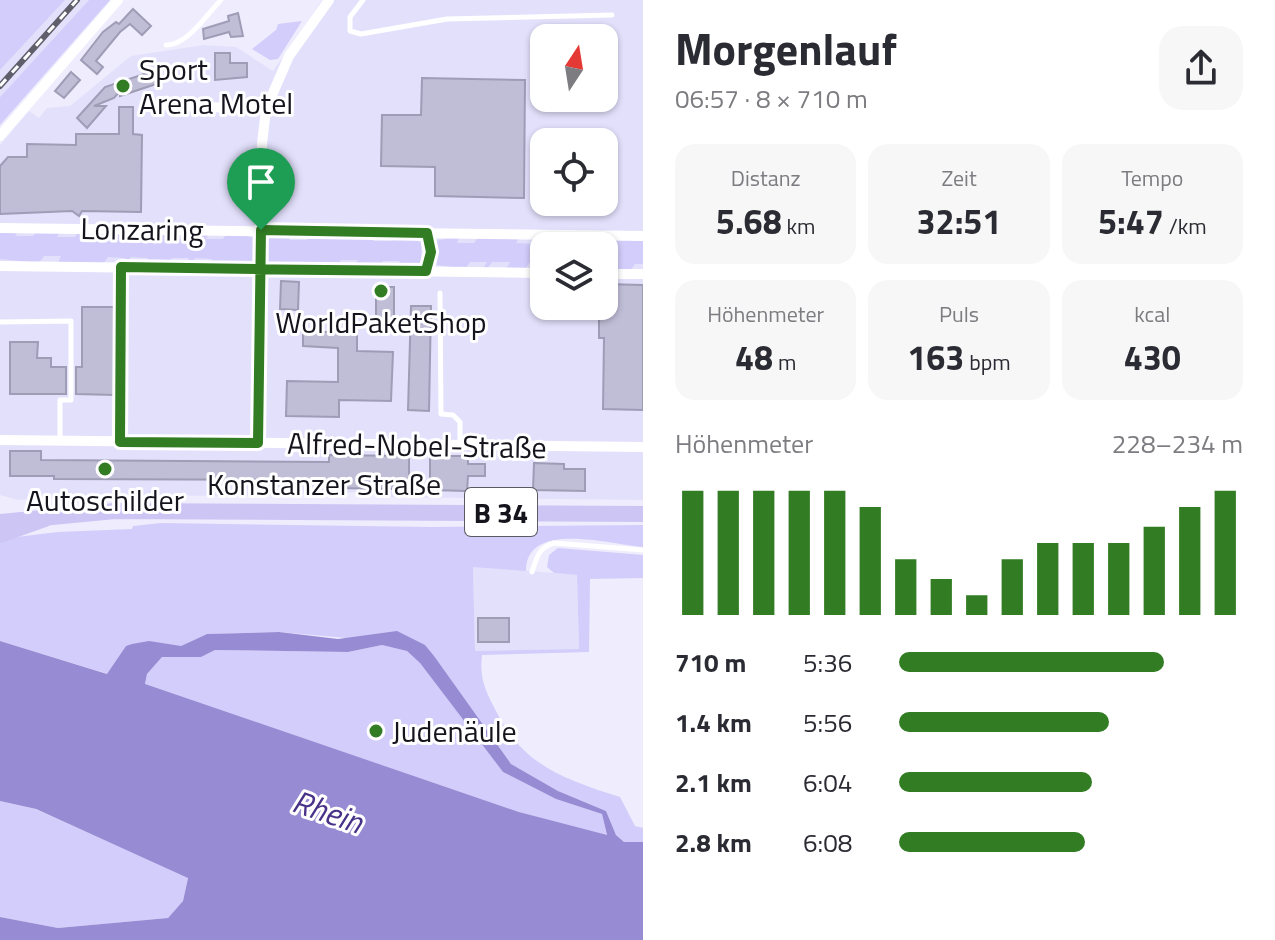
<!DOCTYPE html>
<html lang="de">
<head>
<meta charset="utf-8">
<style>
	:root { --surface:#fff; --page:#f7f7f7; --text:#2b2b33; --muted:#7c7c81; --accent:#327d23 }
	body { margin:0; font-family:"Titillium Web",sans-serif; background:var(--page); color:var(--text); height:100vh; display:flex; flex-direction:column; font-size:30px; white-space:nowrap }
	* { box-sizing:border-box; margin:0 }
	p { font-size:26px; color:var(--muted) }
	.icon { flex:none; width:44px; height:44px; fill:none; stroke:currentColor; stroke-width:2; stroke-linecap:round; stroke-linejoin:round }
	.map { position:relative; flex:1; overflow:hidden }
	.sheet { display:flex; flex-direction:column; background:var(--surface); width:632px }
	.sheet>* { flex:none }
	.needle { width:52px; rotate:12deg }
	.buttons { position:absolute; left:530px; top:24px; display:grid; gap:16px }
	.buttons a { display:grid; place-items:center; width:88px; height:88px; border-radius:16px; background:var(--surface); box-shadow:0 2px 6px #0004; font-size:40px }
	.pin { position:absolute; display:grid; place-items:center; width:68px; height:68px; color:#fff; margin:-82px -34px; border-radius:50% 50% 50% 0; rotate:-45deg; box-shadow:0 0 8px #0007 }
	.pin .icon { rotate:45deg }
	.round { display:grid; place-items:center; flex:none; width:84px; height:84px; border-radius:24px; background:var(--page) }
	.headline { display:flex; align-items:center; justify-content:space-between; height:136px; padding:0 32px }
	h1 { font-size:44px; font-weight:700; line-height:60px }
	.stats { display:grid; grid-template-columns:repeat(3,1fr); gap:12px; height:136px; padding:8px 32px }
	.stats div { display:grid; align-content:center; border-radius:20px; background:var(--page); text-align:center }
	.stats b { font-size:34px; font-weight:700 }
	.stats small { font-size:22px; font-weight:400 }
	.stats p { font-size:22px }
	.chart { height:224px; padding:16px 32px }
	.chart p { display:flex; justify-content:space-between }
	.chart svg { width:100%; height:144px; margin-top:8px; stroke:var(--accent); stroke-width:6 }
	ul { padding:0 32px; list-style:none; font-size:26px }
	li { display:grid; grid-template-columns:128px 96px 1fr; align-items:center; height:60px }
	li i { height:20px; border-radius:10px; background:var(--accent) }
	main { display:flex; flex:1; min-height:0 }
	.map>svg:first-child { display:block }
</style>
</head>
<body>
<main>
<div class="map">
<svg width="643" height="940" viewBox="0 0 643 940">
	<rect width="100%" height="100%" fill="#eeecfd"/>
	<!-- built -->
	<g fill="#e3e0fc" fill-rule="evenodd">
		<polygon points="65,0 89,0 0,97 0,70"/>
		<path d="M322,0H643V500L389,497L361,492L239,496L102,495L18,500L0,495V145L29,111L39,118L47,108L70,106L131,56L204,45L236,47L273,71ZM544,38H604V98H544ZM544,142H604V202H544ZM544,246H604V306H544Z"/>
		<polygon points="473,566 577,575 579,649 475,651"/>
	</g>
	<!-- green -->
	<g fill="#d2cdfa">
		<polygon points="0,0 65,0 0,70"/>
		<polygon points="89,0 110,0 0,125 0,97"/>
		<polygon points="302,21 278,59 270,60 252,49 276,30 278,24"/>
		<polygon points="19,230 15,236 33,236 37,230 61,230 57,237 75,237 79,231 146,232 142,238 160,239 164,232 168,232 165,239 182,239 186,232 210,232 206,239 223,239 228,232 252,237 252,260 247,264 209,265 212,259 195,258 190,265 186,265 189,258 172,258 167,265 145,264 148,258 131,257 126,264 122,264 125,258 108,257 103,264 58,263 61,256 44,256 39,263 0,259 0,232"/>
		<polygon points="293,233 289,240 307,240 312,233 378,234 373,241 391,241 396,234 421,242 421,260 419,264 396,268 400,261 383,261 377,268 354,267 358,260 341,260 336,267 274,265 268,261 268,238"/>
		<polygon points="460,236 457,243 474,243 479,236 520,236 516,243 534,244 539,237 543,237 539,244 556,244 561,237 584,241 589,246 544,246 544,262 530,262 525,269 506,269 510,262 492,262 487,269 483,269 487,262 470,262 465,269 437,265 435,241"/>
		<polygon points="619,238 643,238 643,264 635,264 630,271 606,267 604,244"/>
		<path d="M161,523L430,527L643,525V547C608,544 526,520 526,571L473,567L475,651L579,649L577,575L554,573L547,567L549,555L558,548L643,555V578L590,579L589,652L482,655C479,679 486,692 497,713C524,766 566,780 620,797L635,826L643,828V842H624L616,835L606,811L558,791L511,764L425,645L279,632L207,634L181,646H126L108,674L0,641V539L58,532L132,529L133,526Z"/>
		<polygon points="382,645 407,651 420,663 503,772 556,799 602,814 607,836 519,812 145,685 147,674 162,657 201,657 215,650 348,652"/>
		<polygon points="0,801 35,809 188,877 183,901 168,918 58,928 0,917"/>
	</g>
	<!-- water -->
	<path fill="#978bd3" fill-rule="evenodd" d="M397,631L425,645L434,656L511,764L558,791L606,811L616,835L624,842H643V940H0V917L58,928L168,918L183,901L188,878L36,809L0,801V641L107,674L126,646L132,644L149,641L181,646L207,634L279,632L338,639ZM382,645L407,651L420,663L503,772L556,799L602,814L607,835L519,812L145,684L147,674L162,657H201L215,650L348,652Z"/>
	<!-- building -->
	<g fill="#c0bdd7" stroke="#9f9cb6" stroke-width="2">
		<polygon points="133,9 151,26 142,35 130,24 120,32 96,61 103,67 97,74 81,60 103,32 116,22 119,24"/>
		<polygon points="238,13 243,36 231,37 229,32 204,39 203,29 229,21 228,16"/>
		<polygon points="215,53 230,53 230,63 247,63 247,77 215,80"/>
		<polygon points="159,69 162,82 120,96 120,91 114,98 94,106 106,106 87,128 77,118 105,87"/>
		<polygon points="71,72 80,80 64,98 55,91"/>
		<polygon points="422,78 525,80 524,198 435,196 435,167 381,166 382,115 421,115"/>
		<polygon points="119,107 133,107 133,134 142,135 141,212 82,211 79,216 72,211 0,214 0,166 8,157 27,157 27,144 76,145 76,134 119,134"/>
		<polygon points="281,281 299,282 298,310 280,309"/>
		<polygon points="604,284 643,285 643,410 603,409 604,338 599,338 599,306 604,306"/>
		<rect x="376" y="287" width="18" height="36"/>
		<polygon points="411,306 431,306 429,411 408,410"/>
		<polygon points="82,307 115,307 115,395 76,394 76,367 82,367"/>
		<polygon points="312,332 357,332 357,351 393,352 391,401 339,400 339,417 286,416 287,381 338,382 338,348 303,346 303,334"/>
		<polygon points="10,342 38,342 37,358 51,358 51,367 66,367 66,394 10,394"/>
		<polygon points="10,451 41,451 41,460 329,462 329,455 409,456 409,489 329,488 329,480 54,479 54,476 10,476"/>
		<polygon points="430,456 468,456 468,464 485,464 485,476 468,476 467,491 430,490"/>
		<polygon points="534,463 564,464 564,469 585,469 585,491 533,490"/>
		<rect x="478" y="618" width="31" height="24"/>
	</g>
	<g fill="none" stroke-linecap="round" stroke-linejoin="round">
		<!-- service -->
		<g stroke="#fff" stroke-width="5">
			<polyline points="363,0 350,17 350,31 361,34 447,19 612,15"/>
			<path d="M166,45C188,45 206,15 221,0"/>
			<polyline points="440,293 441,414 453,415 460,422 460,445"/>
			<polyline points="0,322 71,321 71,400 60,400 60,440"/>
			<polyline points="120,441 121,267"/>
			<path d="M532,572C537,557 538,548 554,543L643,550"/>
		</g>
		<!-- minor -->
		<g stroke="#fff" stroke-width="10">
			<polyline points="155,105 266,109 262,144 258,443"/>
			<polyline points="266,109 289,56 329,0"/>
			<polyline points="0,136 118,0"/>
			<polyline points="0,228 643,236"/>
			<polyline points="0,266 544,273"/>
			<polyline points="426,271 431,252 427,233"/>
			<polyline points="604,274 643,274"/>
			<polyline points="0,440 643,447"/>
		</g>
		<!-- primary -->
		<g stroke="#cdc6f5" stroke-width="16">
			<polyline points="0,522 115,511 643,514"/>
			<polyline points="0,535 45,519"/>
		</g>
		<!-- rail casing -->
		<g stroke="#605e6a" stroke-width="6">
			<polyline id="rail" points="0,86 77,0"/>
		</g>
		<!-- rail -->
		<use href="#rail" stroke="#fff" stroke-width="3" stroke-dasharray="9" stroke-linecap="butt"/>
	</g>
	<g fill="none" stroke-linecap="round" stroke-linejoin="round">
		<!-- route casing -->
		<g stroke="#fff" stroke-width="16">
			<path id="route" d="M261,230L258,443L120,442L121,267C223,269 324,270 426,271L431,252L427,233L261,230"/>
		</g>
		<!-- route -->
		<use href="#route" stroke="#327d23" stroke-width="10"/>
	</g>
	<!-- markers -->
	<g fill="#327d23" stroke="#fff" stroke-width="3">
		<circle cx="123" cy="86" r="8"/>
		<circle cx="381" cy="291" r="8"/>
		<circle cx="105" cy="469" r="8"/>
		<circle cx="376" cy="731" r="8"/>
	</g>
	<g text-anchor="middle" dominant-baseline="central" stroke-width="6" stroke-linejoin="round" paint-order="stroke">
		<!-- shield labels -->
		<rect fill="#fff" stroke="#5b5a61" stroke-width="2" x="465" y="488" width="72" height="48" rx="6"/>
		<g font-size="28" font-weight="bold" fill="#15141d">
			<text x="501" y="512">B 34</text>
		</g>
		<!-- poi labels -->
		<g font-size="30" fill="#15141d" stroke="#fff" text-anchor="start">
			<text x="139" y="69">Sport<tspan x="139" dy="34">Arena Motel</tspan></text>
			<text x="381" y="322" text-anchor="middle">WorldPaketShop</text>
			<text x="105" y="500" text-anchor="middle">Autoschilder</text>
			<text x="392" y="731">Judenäule</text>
		</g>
		<!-- street labels -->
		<g font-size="30" fill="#15141d" stroke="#fff">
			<text transform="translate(142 229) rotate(1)">Lonzaring</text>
			<text transform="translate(417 445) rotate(1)">Alfred-Nobel-Straße</text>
			<text x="324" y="484">Konstanzer Straße</text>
		</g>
		<!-- water labels -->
		<g font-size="32" font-style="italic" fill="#483288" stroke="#fff">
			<text transform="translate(328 811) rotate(19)">Rhein</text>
		</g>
	</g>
</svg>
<div class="buttons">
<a><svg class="needle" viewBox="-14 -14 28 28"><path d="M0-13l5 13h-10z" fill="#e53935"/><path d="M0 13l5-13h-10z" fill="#7c7c81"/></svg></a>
<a><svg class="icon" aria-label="locate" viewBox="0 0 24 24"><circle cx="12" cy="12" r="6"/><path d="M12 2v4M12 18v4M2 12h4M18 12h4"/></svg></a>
<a><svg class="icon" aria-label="layers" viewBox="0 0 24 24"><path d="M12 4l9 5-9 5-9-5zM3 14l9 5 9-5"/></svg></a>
</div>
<div class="pin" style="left:261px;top:230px;background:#1e9e55"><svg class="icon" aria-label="arrive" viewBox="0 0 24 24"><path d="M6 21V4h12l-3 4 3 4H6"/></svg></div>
</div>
<section class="sheet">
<div class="headline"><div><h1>Morgenlauf</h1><p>06:57 · 8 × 710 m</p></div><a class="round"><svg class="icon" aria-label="share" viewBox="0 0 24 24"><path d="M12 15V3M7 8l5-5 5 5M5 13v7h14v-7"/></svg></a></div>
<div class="stats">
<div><p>Distanz</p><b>5.68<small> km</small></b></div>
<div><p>Zeit</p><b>32:51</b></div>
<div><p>Tempo</p><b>5:47<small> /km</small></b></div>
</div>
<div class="stats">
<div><p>Höhenmeter</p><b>48<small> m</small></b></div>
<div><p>Puls</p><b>163<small> bpm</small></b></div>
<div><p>kcal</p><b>430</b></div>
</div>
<div class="chart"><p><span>Höhenmeter</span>228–234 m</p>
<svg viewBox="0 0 160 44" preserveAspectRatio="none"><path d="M5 44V6M15 44V6M25 44V6M35 44V6M45 44V6M55 44V11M65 44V27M75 44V33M85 44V38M95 44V27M105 44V22M115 44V22M125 44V22M135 44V17M145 44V11M155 44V6"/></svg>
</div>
<ul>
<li><b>710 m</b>5:36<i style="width:77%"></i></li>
<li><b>1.4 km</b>5:56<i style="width:61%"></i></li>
<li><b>2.1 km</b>6:04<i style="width:56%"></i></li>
<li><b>2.8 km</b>6:08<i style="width:54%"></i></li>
</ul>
</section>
</main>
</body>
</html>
